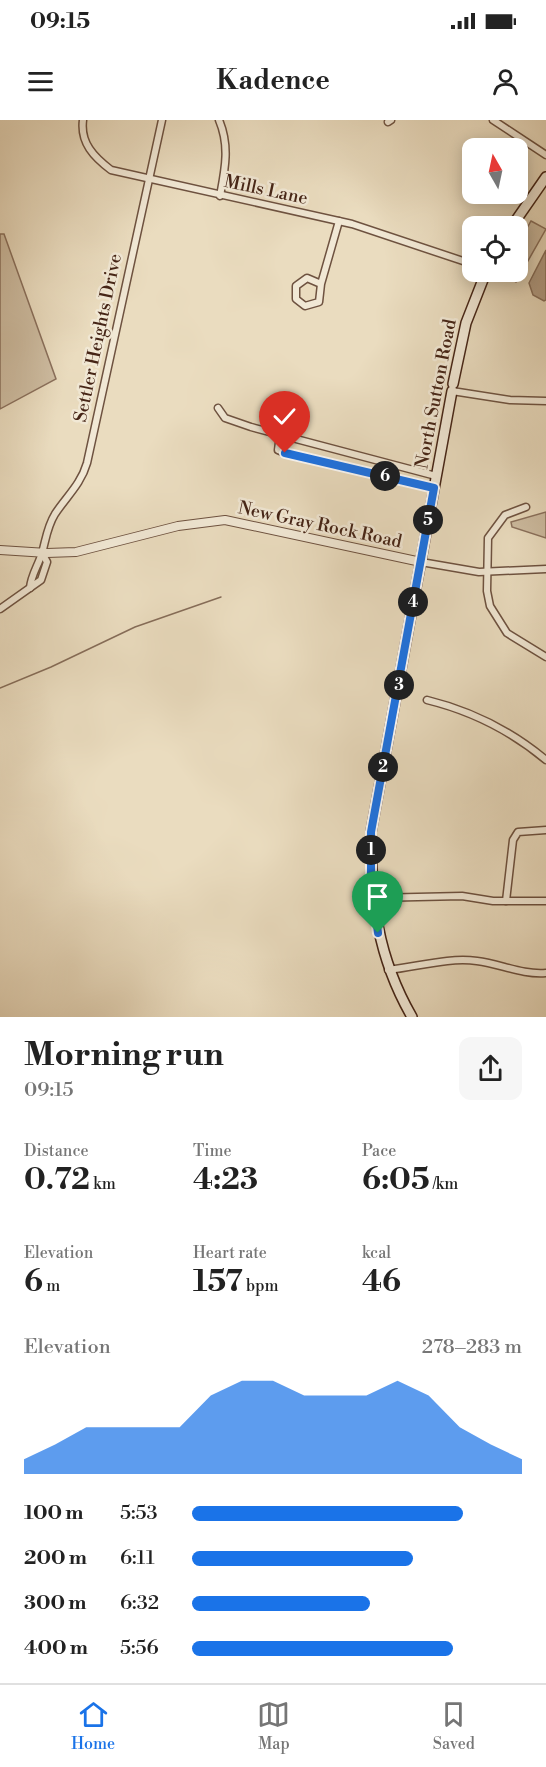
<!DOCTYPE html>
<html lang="en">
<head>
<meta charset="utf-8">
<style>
	:root { --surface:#fff; --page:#f6f6f6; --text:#222; --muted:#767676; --line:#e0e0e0; --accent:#1a73e8 }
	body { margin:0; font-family:"Libre Bodoni",serif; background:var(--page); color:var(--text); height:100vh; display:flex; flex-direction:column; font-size:22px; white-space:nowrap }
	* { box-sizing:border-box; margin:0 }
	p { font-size:20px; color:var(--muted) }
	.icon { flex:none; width:33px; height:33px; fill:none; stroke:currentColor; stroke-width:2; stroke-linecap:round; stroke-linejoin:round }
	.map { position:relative; height:897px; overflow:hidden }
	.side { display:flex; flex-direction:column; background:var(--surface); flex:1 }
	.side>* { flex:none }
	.needle { width:39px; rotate:351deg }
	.controls { position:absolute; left:462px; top:18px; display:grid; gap:12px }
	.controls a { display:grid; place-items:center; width:66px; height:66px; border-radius:12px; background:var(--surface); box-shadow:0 3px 15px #0003; font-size:30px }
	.pin { position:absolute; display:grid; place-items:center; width:51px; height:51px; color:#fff; margin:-62px -26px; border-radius:50% 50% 50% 0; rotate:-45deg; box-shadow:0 0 6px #0007 }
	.pin .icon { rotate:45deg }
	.km { position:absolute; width:30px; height:30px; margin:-15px; border-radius:50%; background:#222; color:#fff; font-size:16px; line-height:30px; text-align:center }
	.round { display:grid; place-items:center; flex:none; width:63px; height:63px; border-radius:12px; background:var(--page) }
	.summary { display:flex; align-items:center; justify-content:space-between; height:102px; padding:0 24px }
	h1 { font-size:33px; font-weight:800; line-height:45px }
	.figures { display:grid; grid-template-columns:repeat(3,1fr); gap:9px; height:102px; padding:6px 24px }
	.figures div { display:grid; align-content:center }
	.figures b { font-size:30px; font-weight:800 }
	.figures small { font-size:16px; font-weight:400 }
	.figures p { font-size:16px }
	.chart { height:168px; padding:12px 24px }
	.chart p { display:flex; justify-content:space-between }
	.chart svg { width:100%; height:108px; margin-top:6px; fill:var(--accent); opacity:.7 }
	ul { padding:0 24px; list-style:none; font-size:20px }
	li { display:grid; grid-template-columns:96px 72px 1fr; align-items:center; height:45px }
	li i { height:15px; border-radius:8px; background:var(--accent) }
	.status { display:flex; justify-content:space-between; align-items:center; height:42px; padding:0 30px; background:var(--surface); direction:ltr }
	.status svg { height:16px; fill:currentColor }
	header { display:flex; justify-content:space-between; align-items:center; height:78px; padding:0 24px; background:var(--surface); font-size:27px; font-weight:800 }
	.tab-bar { display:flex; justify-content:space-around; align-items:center; height:84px; border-top:2px solid var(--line); background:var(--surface); font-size:16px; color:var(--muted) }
	.tab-bar a { display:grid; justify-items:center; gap:3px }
	.tab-bar .on { color:var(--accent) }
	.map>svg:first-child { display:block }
</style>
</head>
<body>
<div class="status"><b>09:15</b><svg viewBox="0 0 49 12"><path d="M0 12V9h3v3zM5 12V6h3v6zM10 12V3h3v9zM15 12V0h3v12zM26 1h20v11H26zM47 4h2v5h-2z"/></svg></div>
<header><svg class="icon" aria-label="menu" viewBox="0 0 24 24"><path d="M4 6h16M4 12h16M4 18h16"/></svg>Kadence<svg class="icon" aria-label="person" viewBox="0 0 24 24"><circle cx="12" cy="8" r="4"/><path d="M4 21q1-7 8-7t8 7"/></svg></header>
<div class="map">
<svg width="546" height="897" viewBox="0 0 546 897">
	<rect width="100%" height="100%" fill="#eadcbf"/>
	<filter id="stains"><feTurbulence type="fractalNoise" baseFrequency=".00333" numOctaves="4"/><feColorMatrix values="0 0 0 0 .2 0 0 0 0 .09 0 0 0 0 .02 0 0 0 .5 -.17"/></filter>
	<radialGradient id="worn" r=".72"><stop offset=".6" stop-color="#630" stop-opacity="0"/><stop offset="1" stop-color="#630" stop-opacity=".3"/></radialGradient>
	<!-- green -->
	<g fill="#cebda2" stroke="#8a705c" stroke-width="1.5">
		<polygon points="531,101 546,109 516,162 501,154 518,152 518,124"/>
		<polygon points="0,114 4,114 56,259 0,289"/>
		<polygon points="546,392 546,418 512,407 511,402"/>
	</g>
	<!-- water -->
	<polygon fill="#b29d86" stroke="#866d59" stroke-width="1.5" points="546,130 546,180 544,181 533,175 529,163"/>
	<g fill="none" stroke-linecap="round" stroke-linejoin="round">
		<!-- stream -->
		<polyline stroke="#866d59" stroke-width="1.5" points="0,568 51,547 135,507 221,477"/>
		<!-- minor casing -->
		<g stroke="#6e5240" stroke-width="9">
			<g id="minor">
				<path d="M83,0C80,23 94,37 111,50L352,104L472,144"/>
				<path d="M219,0C230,26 225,49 220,76"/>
				<polyline points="493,0 546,35"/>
				<polyline points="388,2 391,0"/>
				<polyline points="321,164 319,182 305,186 296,179 296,166 307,158 321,164 339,101"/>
				<polyline points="452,271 510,280 546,281"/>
				<polyline points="218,288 225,298 251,307 436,356"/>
				<polyline points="280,315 278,330 285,333 434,368"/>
				<polyline points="526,387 505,395 488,418 487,471 490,486 507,513 546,537"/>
				<polyline points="421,442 479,452 546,449"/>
				<path d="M30,468C31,455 38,446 42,433C46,419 47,407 55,394C67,376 81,364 87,343L162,0"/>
				<polyline points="0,489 41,460 47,442 42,433"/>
				<path d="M427,580C472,591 510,610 546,640"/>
				<polyline points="373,778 462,776 493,781 546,781"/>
				<polyline points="506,781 513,720 518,712 546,710"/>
				<path d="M388,850C417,847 448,837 477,841C501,844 522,855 546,853"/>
			</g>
		</g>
		<!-- tertiary casing -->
		<g stroke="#6e5240" stroke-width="10">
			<polyline id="tertiary" points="0,430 47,433 76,432 178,406 225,400 421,442"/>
		</g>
		<!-- secondary casing -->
		<g stroke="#452416" stroke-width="12">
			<g id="secondary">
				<polyline points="512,106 546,57"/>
				<polyline points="453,264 466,203 486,152"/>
				<path d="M412,897C377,836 371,781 371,712L452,271"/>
			</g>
		</g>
		<!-- minor -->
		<use href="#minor" stroke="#f1e8d5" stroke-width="6"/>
		<!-- tertiary -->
		<use href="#tertiary" stroke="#f1e8d5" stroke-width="8"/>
		<!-- secondary -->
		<use href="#secondary" stroke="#f1e8d5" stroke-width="9"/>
	</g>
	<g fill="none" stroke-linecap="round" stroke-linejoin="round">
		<!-- route casing -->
		<g stroke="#fff" stroke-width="12">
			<polyline id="route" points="285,333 434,368 371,712 371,761 378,813"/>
		</g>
		<!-- route -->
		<use href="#route" stroke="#1a73e8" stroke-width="8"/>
	</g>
	<g text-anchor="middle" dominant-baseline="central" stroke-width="5" stroke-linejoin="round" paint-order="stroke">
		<!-- street labels -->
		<g font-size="18" fill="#452416" stroke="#f1e8d5">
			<text transform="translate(266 70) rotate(12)">Mills Lane</text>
			<text transform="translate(98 218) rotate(-78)">Settler Heights Drive</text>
			<text transform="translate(436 274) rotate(-79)">North Sutton Road</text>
			<text transform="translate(320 405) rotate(12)">New Gray Rock Road</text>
		</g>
	</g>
	<rect width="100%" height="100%" filter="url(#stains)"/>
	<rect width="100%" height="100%" fill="url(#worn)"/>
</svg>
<div class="controls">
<a><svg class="needle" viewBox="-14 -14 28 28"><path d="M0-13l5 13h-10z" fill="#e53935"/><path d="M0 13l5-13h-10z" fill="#767676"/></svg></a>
<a><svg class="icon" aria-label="locate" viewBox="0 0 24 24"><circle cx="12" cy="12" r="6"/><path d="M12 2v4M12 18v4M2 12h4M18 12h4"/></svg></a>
</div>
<div class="pin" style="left:378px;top:813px;background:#1e9e55"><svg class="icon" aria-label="arrive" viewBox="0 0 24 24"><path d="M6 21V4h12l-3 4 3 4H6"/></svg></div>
<div class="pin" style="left:285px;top:333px;background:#d93025"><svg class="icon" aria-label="check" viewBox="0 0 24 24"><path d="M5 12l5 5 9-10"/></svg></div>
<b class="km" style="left:371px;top:730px">1</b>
<b class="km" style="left:383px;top:647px">2</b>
<b class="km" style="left:399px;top:565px">3</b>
<b class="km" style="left:413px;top:482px">4</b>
<b class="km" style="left:428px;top:400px">5</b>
<b class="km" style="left:385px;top:356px">6</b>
</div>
<section class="side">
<div class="summary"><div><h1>Morning run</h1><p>09:15</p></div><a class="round"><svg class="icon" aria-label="share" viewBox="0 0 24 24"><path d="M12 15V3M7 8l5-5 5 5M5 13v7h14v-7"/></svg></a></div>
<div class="figures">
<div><p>Distance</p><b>0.72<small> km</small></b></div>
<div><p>Time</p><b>4:23</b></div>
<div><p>Pace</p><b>6:05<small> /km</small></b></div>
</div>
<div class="figures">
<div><p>Elevation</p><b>6<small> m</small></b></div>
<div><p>Heart rate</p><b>157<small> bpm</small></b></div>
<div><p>kcal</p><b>46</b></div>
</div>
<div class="chart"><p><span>Elevation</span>278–283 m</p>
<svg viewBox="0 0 160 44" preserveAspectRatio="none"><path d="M0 44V38L10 32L20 25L30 25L40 25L50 25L60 12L70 6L80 6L90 12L100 12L110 12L120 6L130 12L140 25L150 32L160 38V44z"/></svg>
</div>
<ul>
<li><b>100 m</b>5:53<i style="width:82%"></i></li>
<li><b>200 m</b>6:11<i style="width:67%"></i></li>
<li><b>300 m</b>6:32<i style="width:54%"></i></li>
<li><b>400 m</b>5:56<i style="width:79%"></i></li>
</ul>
</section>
<nav class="tab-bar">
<a class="on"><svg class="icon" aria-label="home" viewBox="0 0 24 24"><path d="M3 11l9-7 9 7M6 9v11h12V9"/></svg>Home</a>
<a><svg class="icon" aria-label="map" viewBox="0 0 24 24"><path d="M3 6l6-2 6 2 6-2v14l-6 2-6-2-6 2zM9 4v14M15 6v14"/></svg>Map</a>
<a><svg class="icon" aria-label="saved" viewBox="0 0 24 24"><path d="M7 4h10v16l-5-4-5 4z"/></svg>Saved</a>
</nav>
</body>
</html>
